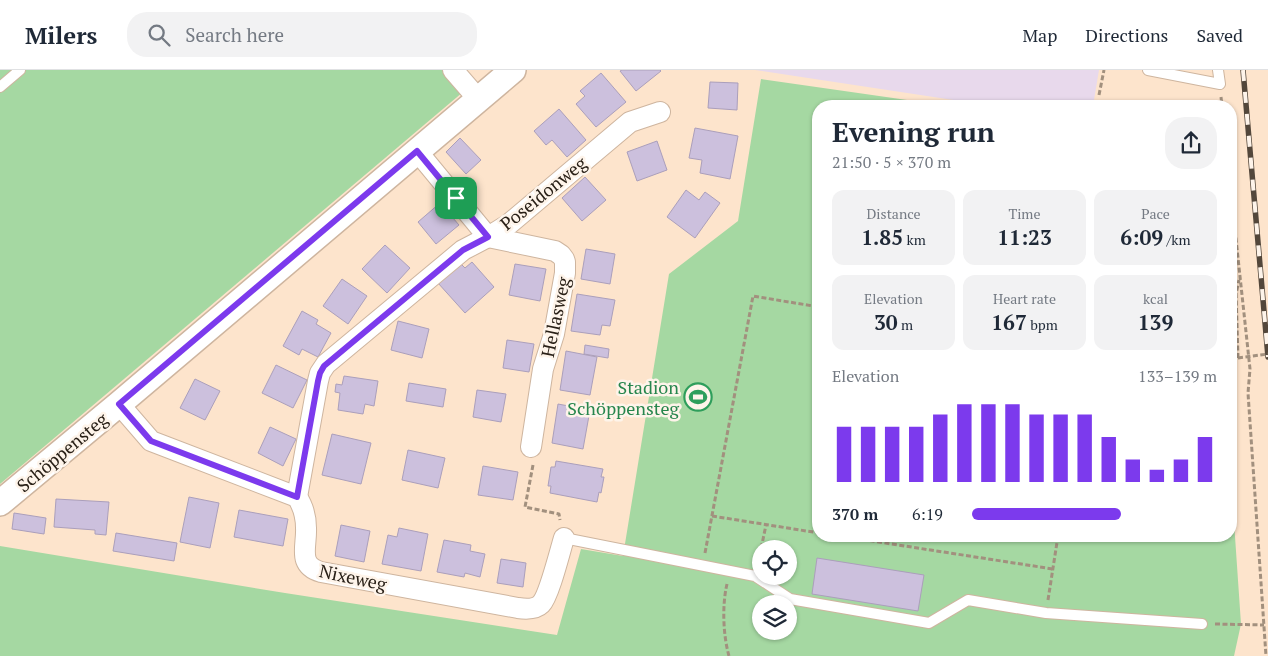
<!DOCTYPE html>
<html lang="en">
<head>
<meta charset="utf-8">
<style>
	:root { --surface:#fff; --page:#f2f2f3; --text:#1f2937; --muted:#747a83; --line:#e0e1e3; --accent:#7c3aed }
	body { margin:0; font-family:"PT Serif",serif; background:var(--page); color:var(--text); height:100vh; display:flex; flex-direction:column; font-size:19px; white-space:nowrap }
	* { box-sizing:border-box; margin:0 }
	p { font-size:16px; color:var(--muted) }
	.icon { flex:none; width:28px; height:28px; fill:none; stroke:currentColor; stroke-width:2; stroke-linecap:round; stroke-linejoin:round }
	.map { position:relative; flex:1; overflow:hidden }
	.sheet { position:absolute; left:812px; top:30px; width:425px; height:442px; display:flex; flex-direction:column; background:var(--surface); border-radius:20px; box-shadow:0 1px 4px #0004 }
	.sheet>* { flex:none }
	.buttons { position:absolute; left:752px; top:470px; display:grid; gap:10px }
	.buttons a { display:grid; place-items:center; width:45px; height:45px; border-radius:50%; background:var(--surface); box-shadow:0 1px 4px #0004; font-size:25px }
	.pin { position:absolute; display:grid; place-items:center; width:42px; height:42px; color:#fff; margin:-21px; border-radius:10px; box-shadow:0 2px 8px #0006 }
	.round { display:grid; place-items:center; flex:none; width:52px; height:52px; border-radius:20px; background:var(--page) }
	.headline { display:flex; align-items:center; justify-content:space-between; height:85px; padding:0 20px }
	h1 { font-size:28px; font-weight:800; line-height:38px }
	.figures { display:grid; grid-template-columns:repeat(3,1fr); gap:8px; height:85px; padding:5px 20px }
	.figures div { display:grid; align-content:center; border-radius:12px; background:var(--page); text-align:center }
	.figures b { font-size:21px; font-weight:800 }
	.figures small { font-size:14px; font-weight:400 }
	.figures p { font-size:14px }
	.chart { height:140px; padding:10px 20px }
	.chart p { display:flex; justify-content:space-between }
	.chart svg { width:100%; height:90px; margin-top:5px; stroke:var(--accent); stroke-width:6 }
	ul { padding:0 20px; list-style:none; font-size:16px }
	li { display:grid; grid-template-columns:80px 60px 1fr; align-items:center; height:38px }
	li i { height:12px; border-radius:6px; background:var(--accent) }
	header { display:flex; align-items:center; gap:30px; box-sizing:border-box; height:70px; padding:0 25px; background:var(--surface); border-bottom:1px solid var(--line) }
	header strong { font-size:24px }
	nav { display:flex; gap:28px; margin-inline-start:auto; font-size:18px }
	.search { width:350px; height:45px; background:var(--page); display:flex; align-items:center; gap:12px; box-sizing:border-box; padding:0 18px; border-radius:20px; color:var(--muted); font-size:19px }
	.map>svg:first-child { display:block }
</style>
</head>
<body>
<header>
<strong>Milers</strong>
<div class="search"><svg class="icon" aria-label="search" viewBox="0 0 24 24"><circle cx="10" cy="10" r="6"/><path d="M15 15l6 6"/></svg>Search here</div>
<nav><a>Map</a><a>Directions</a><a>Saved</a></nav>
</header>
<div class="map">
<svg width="1268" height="586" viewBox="0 0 1268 586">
	<rect width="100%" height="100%" fill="#fde4cc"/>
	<!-- industrial -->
	<polygon fill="#e8d9ec" points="755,0 1099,0 1093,36 993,36"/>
	<!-- green -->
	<g fill="#a5d8a2" fill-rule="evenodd">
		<polygon points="0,0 442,0 463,22 0,414"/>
		<path d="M761,9L949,36H819V466H1231V408L1241,554L1234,586H0V476L285,523L557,565L581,479L623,486L669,204L738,151ZM761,479H789V506H761ZM761,534H789V561H761Z"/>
	</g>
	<!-- building -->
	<g fill="#ccc0dd" stroke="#ab9fbb">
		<polygon points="622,0 660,0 661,1 636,21 620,1"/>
		<polygon points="601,3 626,32 596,57 576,34 585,26 580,21"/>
		<polygon points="710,12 738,13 737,40 708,38"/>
		<polygon points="559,39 586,70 567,87 552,70 546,75 534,61"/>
		<polygon points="695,58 738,66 730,109 700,103 702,90 689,88"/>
		<polygon points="460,68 481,90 466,104 446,82"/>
		<polygon points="657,71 667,100 637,111 627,82"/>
		<polygon points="585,107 606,130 582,151 562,128"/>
		<polygon points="686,120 699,130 705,122 720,133 695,168 667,147"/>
		<polygon points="440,133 459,155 436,174 418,152"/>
		<polygon points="385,175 410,198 387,223 362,199"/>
		<polygon points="586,179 615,184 610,214 581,209"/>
		<polygon points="472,192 494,217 465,243 438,213 460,193 465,198"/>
		<polygon points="515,194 546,199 540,231 509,225"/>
		<polygon points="342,209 367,226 348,254 323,236"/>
		<polygon points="577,224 615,230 610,256 602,255 600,265 571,261"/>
		<polygon points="302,241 318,250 316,254 331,263 318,287 302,279 299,285 283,276"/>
		<polygon points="398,251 429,259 422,288 391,280"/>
		<polygon points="507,270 534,274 529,302 503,298"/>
		<polygon points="585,275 609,279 608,288 584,284"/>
		<polygon points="566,281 597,287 590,325 560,320"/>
		<polygon points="276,295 307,310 293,338 262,323"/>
		<polygon points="344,306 378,311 374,336 365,334 363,344 338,340 340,323 335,322 336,314 342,315"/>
		<polygon points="195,309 220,321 205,350 180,338"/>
		<polygon points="409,313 446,319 443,337 406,331"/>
		<polygon points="477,320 506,324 501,352 473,347"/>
		<polygon points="558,334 590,340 583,379 552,373"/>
		<polygon points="270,357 296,369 283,396 258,383"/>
		<polygon points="332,364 371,373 361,414 322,405"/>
		<polygon points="408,380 445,388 438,418 402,410"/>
		<polygon points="556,391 603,399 601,407 604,407 601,423 599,422 597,432 550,423 551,416 548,416 551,397 555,397"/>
		<polygon points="483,396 518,402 513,430 478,425"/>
		<polygon points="189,427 219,433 210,478 180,472"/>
		<polygon points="56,429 109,432 106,465 95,464 95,460 54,457"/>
		<polygon points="239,440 288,449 283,476 234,467"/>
		<polygon points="14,443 46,448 44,464 12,459"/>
		<polygon points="341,455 370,461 364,492 335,486"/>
		<polygon points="399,458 428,464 421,501 382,494 388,465 397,467"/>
		<polygon points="116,463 177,473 174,491 113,481"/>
		<polygon points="444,470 471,475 470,481 485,484 480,507 465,503 464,507 437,502"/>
		<polygon points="817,488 924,505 918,541 812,524"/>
		<polygon points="501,489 526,493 523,517 497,513"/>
	</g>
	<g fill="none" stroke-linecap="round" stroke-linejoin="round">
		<!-- service casing -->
		<g stroke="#ceb59f" stroke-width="12">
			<g id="service">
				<polyline points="1148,0 1220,14 1218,0"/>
				<polyline points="0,17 20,0"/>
				<polyline points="564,468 755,506 790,529 929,553 968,530 1046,543 1202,554"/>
			</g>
		</g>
		<!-- minor casing -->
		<g stroke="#ceb59f" stroke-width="22">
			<g id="minor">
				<polyline points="453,0 479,30"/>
				<polyline points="417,81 488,167 555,181 561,185 564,189 565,192 565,203 554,264 543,299 531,377"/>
				<path d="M119,334L151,371L297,427C303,436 306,447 306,458C307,477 297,495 321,502L518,538C525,539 535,540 541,534C549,526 560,481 564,468"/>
				<polyline points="297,427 318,311 320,303 326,294 463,180 488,167 509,154 630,52 660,42"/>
			</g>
		</g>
		<!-- tertiary casing -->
		<g stroke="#ceb59f" stroke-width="28">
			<polyline id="tertiary" points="0,433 119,334 513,0"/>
		</g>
		<!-- path -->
		<g stroke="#a2907e" stroke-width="3" stroke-dasharray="5 2.5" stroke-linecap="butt">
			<polyline points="1099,25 1104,0"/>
			<polyline points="1221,27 1222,36"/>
			<polyline points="1231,123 1250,299 1248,323 1266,586"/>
			<polyline points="1238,288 1236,224 1239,210"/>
			<polyline points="533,395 525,437 559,444 560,450"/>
			<polyline points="712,446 819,463"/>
			<polyline points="840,466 1053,499"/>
			<polyline points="705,483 753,226 819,237"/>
			<polyline points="758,493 766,455"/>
			<path d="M727,514C722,535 723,565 729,586"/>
			<polyline points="1048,530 1058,466"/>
			<polyline points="1215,554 1264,555"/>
		</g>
		<!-- service -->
		<use href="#service" stroke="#fff" stroke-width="10"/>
		<!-- minor -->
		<use href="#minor" stroke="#fff" stroke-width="20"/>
		<!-- tertiary -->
		<use href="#tertiary" stroke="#fff" stroke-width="25"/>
		<!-- rail casing -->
		<g stroke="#53473b" stroke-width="5.5">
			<polyline id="rail" points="1243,0 1268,287"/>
		</g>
		<!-- rail -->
		<use href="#rail" stroke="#fef4ea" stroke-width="4" stroke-dasharray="11" stroke-linecap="butt"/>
		<!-- path-bridge -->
		<polyline stroke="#a2907e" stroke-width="3" stroke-dasharray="5 2.5" stroke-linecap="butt" points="1238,288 1268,284"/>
	</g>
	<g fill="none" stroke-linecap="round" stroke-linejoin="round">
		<!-- route casing -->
		<g stroke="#fff" stroke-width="10">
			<polygon id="route" points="417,81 488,167 463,180 324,296 320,303 318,311 297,427 151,371 119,334"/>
		</g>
		<!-- route -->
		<use href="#route" stroke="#7c3aed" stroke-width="6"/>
	</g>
	<!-- icons -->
	<defs>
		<g id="stadium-ring" transform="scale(1.4375)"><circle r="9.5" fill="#fef4ea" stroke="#2e9e5b" stroke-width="1.5"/><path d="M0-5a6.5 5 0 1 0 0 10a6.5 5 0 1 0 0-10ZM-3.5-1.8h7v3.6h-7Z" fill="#2e9e5b"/></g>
	</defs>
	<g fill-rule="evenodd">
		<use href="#stadium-ring" x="698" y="327"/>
	</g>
	<g text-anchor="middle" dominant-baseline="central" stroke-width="5" stroke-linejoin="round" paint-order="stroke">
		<!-- street labels -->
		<g font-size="18" fill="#292017" stroke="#fef4ea">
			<text transform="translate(543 123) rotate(-39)">Poseidonweg</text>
			<text transform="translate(555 247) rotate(-78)">Hellasweg</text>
			<text transform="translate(62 382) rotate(-40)">Schöppensteg</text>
			<text transform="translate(353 507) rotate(12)">Nixeweg</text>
		</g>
		<!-- leisure labels -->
		<g font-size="18" fill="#27864d" stroke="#fef4ea" text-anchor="end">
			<text x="679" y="317">Stadion<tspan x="679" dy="21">Schöppensteg</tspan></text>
		</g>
	</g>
</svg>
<div class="buttons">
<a><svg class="icon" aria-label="locate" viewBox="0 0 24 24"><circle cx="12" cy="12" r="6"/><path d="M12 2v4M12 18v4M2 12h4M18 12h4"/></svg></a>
<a><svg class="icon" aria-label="layers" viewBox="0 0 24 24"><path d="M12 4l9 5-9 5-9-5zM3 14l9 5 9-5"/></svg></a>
</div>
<div class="pin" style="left:456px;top:128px;background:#1e9e55"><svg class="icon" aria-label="arrive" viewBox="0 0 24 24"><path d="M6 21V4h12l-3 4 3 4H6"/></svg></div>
<section class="sheet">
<div class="headline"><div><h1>Evening run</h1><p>21:50 · 5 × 370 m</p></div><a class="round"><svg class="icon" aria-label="share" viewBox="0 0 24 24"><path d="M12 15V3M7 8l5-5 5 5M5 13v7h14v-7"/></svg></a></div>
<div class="figures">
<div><p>Distance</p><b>1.85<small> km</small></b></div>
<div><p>Time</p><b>11:23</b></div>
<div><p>Pace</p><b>6:09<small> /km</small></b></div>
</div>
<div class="figures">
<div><p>Elevation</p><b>30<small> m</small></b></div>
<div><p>Heart rate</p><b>167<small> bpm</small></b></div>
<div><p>kcal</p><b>139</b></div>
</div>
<div class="chart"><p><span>Elevation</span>133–139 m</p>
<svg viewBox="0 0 160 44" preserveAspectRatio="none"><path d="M5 44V17M15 44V17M25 44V17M35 44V17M45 44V11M55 44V6M65 44V6M75 44V6M85 44V11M95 44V11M105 44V11M115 44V22M125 44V33M135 44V38M145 44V33M155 44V22"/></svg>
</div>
<ul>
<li><b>370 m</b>6:19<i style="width:61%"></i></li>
</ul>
</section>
</div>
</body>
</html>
